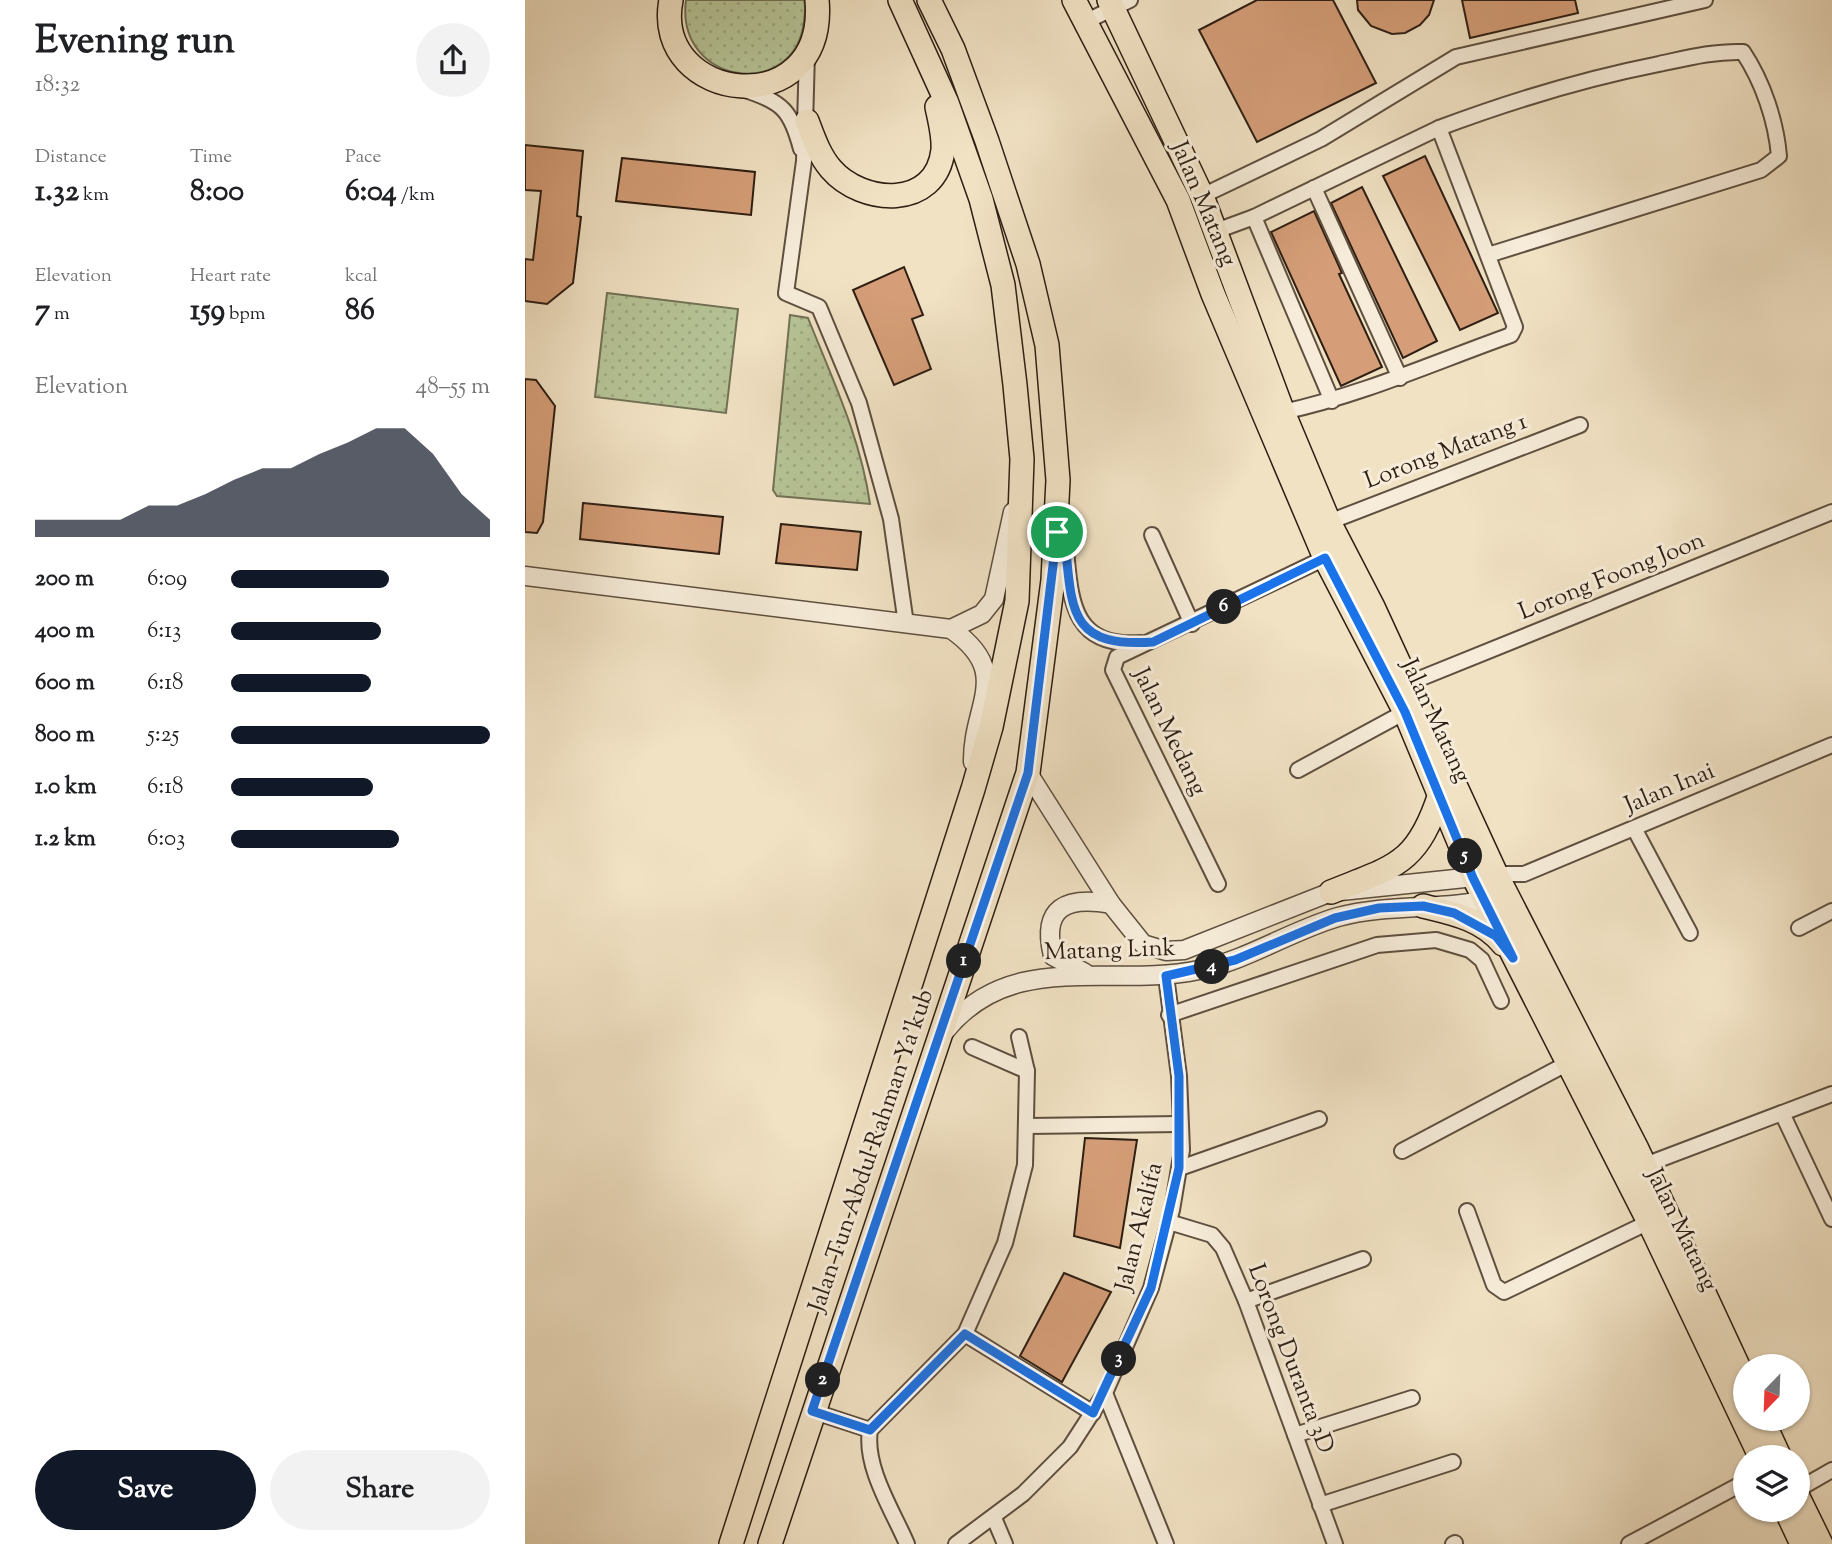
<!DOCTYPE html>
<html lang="en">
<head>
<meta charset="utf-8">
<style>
	:root { --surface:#fff; --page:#f2f2f2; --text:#202124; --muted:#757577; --accent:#111827 }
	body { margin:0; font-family:"Sorts Mill Goudy",serif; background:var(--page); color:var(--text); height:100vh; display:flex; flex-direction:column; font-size:26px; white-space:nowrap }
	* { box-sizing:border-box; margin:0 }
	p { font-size:23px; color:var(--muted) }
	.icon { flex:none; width:38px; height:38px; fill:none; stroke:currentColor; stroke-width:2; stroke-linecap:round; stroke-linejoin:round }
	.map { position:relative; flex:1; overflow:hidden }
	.panel { display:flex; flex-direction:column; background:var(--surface); width:525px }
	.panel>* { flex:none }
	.needle { width:46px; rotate:203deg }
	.buttons { position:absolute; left:1208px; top:1354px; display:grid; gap:14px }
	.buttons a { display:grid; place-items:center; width:77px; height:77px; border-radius:50%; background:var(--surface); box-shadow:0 2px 5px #0004; font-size:35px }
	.pin { position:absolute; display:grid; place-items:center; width:60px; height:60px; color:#fff; margin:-30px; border:4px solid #fff; border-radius:50%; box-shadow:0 2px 7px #0007 }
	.km { position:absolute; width:35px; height:35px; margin:-18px; border-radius:50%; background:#222; color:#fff; font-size:19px; line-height:35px; text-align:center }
	.round { display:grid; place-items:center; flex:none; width:74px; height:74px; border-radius:37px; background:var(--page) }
	.summary { display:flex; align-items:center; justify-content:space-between; height:119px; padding:0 35px }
	h1 { font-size:38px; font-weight:700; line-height:52px }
	.figures { display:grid; grid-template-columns:repeat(3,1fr); gap:10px; height:119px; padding:7px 35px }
	.figures div { display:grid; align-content:center }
	.figures b { font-size:30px; font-weight:700 }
	.figures small { font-size:19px; font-weight:400 }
	.figures p { font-size:19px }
	.chart { height:196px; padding:14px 35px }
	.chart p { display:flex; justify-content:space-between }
	.chart svg { width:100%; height:126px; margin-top:7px; fill:var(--accent); opacity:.7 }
	.button { display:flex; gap:14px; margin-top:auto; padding:14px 35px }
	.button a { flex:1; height:80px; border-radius:42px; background:var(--accent); color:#fff; font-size:28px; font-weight:700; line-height:80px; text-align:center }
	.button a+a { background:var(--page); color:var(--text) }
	ul { padding:0 35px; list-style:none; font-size:23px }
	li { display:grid; grid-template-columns:112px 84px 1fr; align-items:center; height:52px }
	li i { height:18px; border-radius:9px; background:var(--accent) }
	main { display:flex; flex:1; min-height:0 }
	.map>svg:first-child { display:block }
</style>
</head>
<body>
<main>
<section class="panel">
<div class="summary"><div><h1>Evening run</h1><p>18:32</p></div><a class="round"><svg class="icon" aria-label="share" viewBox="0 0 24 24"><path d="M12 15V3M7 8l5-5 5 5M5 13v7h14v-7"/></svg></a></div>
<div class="figures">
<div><p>Distance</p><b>1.32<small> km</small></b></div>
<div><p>Time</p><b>8:00</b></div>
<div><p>Pace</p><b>6:04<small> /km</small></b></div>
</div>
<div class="figures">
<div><p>Elevation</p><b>7<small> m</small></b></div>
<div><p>Heart rate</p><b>159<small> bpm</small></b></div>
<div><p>kcal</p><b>86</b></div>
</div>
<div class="chart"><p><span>Elevation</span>48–55 m</p>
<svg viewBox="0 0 160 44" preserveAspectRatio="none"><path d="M0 44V38L10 38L20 38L30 38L40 33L50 33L60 29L70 24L80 20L90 20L100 15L110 11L120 6L130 6L140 15L150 29L160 38V44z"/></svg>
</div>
<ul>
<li><b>200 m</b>6:09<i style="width:61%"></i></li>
<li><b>400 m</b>6:13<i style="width:58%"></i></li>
<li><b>600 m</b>6:18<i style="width:54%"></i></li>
<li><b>800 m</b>5:25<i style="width:100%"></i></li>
<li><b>1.0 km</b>6:18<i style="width:55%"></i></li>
<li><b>1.2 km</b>6:03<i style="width:65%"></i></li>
</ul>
<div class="button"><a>Save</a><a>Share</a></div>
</section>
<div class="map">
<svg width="1307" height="1544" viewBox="0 0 1307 1544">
	<defs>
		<pattern id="grass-dots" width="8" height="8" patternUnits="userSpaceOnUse" patternTransform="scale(1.75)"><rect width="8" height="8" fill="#b6c497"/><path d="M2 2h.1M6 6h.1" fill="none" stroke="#9da881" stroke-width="1.8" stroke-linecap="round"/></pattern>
	</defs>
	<rect width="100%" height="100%" fill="#f1e2c4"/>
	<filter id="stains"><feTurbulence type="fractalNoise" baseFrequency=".00286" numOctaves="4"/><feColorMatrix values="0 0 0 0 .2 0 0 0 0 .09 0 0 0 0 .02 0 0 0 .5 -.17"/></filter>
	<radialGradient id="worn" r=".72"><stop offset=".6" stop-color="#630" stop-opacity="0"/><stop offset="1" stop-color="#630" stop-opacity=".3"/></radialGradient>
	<!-- grass -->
	<g fill="url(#grass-dots)" stroke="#727155" stroke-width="2">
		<path d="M161,0H279C281,7 280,14 279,21C270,102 150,85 161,0Z"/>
		<polygon points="82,293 213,309 201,413 70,397"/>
		<path d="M265,315L283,318C307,378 336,439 345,504L252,496L248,490Z"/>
	</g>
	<!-- building -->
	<g fill="#d59e78" stroke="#2d1e13" stroke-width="2">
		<polygon points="732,0 808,0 851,83 732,142 674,30"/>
		<polygon points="832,0 909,0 904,15 895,25 880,33 867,34 846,26 833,10"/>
		<polygon points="937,0 1050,0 1053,13 945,38"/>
		<polygon points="0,145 58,151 52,216 56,217 48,283 22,304 0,301 0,259 8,260 16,191 0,190"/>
		<polygon points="900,156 973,313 935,330 858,176"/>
		<polygon points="97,158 230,172 226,215 91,201"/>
		<polygon points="837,187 912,341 878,358 806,203"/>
		<polygon points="789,211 817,273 814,274 857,367 816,386 746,232"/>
		<polygon points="379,267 398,315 387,319 406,369 369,385 328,290"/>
		<polygon points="0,379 11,380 30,406 18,522 12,533 0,532"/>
		<polygon points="58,503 198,517 194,554 55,539"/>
		<polygon points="256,524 336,532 332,570 251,563"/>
		<polygon points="560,1138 612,1140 595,1248 549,1236"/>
		<polygon points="539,1273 586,1292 537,1382 495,1356"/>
	</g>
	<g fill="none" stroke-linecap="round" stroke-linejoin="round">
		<!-- minor casing -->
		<g stroke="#5e4f3f" stroke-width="18">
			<g id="minor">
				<polyline points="560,22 605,0"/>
				<polyline points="282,53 279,161 261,293 294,307 334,403 366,519 381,624"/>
				<path d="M220,90C258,102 266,111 276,149"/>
				<path d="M914,128C986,101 1058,79 1134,64C1162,58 1189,51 1218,52C1238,82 1251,121 1254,156L1236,170L963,255"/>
				<polyline points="789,188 875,378"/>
				<polyline points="677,196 796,139 931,57 1180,0"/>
				<polyline points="729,217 807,401"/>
				<path d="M691,231L729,217L914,128L990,327L986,335C910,362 837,395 758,412"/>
				<polyline points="804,522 1055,425"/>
				<path d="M534,533L540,541C546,595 543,648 616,643"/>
				<polyline points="627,535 667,624"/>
				<polyline points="884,683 1307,512"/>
				<polyline points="773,770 880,712"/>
				<polyline points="1110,830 1165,933"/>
				<polyline points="971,874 999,874 1307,745"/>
				<polyline points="693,884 588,670 592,657 800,558"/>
				<polyline points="1274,928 1307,911"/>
				<polyline points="644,1015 852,945 911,940 945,950 957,960 976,1001"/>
				<polyline points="447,1047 502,1071"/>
				<polyline points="1257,1113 1307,1219"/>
				<polyline points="503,1126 655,1124"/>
				<polyline points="877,1151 1043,1063"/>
				<polyline points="1120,1165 1307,1094"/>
				<polyline points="655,1168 794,1119"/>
				<polyline points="942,1211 969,1285 979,1292 1124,1222"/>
				<polyline points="644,1222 687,1235 698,1248 721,1301 810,1544"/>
				<polyline points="721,1301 838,1259"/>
				<polyline points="440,1334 568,1413"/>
				<polyline points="580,1393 641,1544"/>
				<polyline points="287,1411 345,1430"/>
				<polyline points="770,1435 887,1398"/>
				<polyline points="1272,1490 1307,1470"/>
				<polyline points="795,1505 928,1462"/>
				<polyline points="469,1518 480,1544"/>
				<path d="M382,1544C368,1511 339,1467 345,1430L440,1334L480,1243L500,1165L502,1071L494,1037"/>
				<polyline points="431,1544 498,1494 545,1447 580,1393 626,1288 647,1210 657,1150 654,1076 641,976"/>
				<polyline points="928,1544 930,1543"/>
				<polyline points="1104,1544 1220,1482"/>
			</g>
		</g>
		<!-- tertiary casing -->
		<g stroke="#5e4f3f" stroke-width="21">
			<g id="tertiary">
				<path d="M0,576L426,629C489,673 447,704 448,762"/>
				<polyline points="426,629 457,614 469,599 488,512"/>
				<polyline points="503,773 586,904 618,944 641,951 659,950 806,892 959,876"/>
				<path d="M560,973L528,956C516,907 541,896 586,904"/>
				<path d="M420,1031C487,948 585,989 674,970C723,960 765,931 813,917C865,903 919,911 971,898"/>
			</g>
		</g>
		<!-- primary casing -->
		<g stroke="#2d1e13" stroke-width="26">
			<g id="primary">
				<path d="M146,0C126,104 303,125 292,0"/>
				<polyline points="549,0 653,200 688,294 800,558 880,712 949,878 1124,1222 1236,1458"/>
				<polyline points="584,0 677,196 758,412 804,522 848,607 971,874 1112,1149 1220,1381"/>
				<path d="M282,121C288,137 294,155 306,169C337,205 411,210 418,150C419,136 415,121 412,107"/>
				<path d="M806,892C870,866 892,865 915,794"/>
				<path d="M898,906C927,913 958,919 978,944"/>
				<polyline points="1237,1419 1255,1458"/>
				<polyline points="1272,1495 1296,1544"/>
				<polyline points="1261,1510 1277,1544"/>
				<polyline points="206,1544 448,789 466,727 492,601 497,459 490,385 478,285 456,199 422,103 375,0"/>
				<polyline points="245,1544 503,773 528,580 533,480 522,345 503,264 462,141 428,49 404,0"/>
			</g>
		</g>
		<!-- minor -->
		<use href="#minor" stroke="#f6ecd9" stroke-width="14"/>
		<!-- tertiary -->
		<use href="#tertiary" stroke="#f6ecd9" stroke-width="18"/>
		<!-- primary -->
		<use href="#primary" stroke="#f1e2c4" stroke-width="23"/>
	</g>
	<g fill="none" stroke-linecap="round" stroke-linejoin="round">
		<!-- route casing -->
		<g stroke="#fff" stroke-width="14">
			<path id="route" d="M532,532L540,541C547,609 543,648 628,642L800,558L880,712L948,878L988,958L971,936L929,913L898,906L854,908L810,918L710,960L641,976L654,1076V1168L626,1288L568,1413L440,1334L345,1430L287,1411L503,773Z"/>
		</g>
		<!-- route -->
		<use href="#route" stroke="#1a73e8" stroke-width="9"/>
	</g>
	<g text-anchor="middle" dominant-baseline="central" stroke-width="6" stroke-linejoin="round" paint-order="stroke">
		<!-- street labels -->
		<g font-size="24" fill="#2d1e13" stroke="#f6ecd9">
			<text transform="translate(678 204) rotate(67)">Jalan Matang</text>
			<text transform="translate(921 452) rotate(-21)">Lorong Matang 1</text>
			<text transform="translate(1087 577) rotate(-22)">Lorong Foong Joon</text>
			<text transform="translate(910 721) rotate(65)">Jalan Matang</text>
			<text transform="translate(644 732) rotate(64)">Jalan Medang</text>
			<text transform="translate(1145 789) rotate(-23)">Jalan Inai</text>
			<text transform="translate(585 951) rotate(-2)">Matang Link</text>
			<text transform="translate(347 1151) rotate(-71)">Jalan Tun Abdul Rahman Ya'kub</text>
			<text transform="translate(615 1227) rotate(-76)">Jalan Akalifa</text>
			<text transform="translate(1156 1230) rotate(64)">Jalan Matang</text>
			<text transform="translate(765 1359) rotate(69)">Lorong Duranta 3D</text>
		</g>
	</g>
	<rect width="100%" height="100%" filter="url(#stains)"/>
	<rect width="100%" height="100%" fill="url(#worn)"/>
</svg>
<div class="buttons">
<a><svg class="needle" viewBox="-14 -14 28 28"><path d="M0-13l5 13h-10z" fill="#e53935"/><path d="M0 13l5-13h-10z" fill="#757577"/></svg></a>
<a><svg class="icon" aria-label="layers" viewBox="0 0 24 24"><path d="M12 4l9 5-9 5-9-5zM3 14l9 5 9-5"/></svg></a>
</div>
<div class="pin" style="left:532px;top:532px;background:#1e9e55"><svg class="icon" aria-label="arrive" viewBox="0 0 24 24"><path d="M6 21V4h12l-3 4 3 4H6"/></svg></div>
<b class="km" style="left:439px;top:961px">1</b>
<b class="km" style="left:298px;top:1380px">2</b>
<b class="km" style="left:594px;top:1359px">3</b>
<b class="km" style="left:687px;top:967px">4</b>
<b class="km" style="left:940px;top:856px">5</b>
<b class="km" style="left:699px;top:607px">6</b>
</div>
</main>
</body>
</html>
